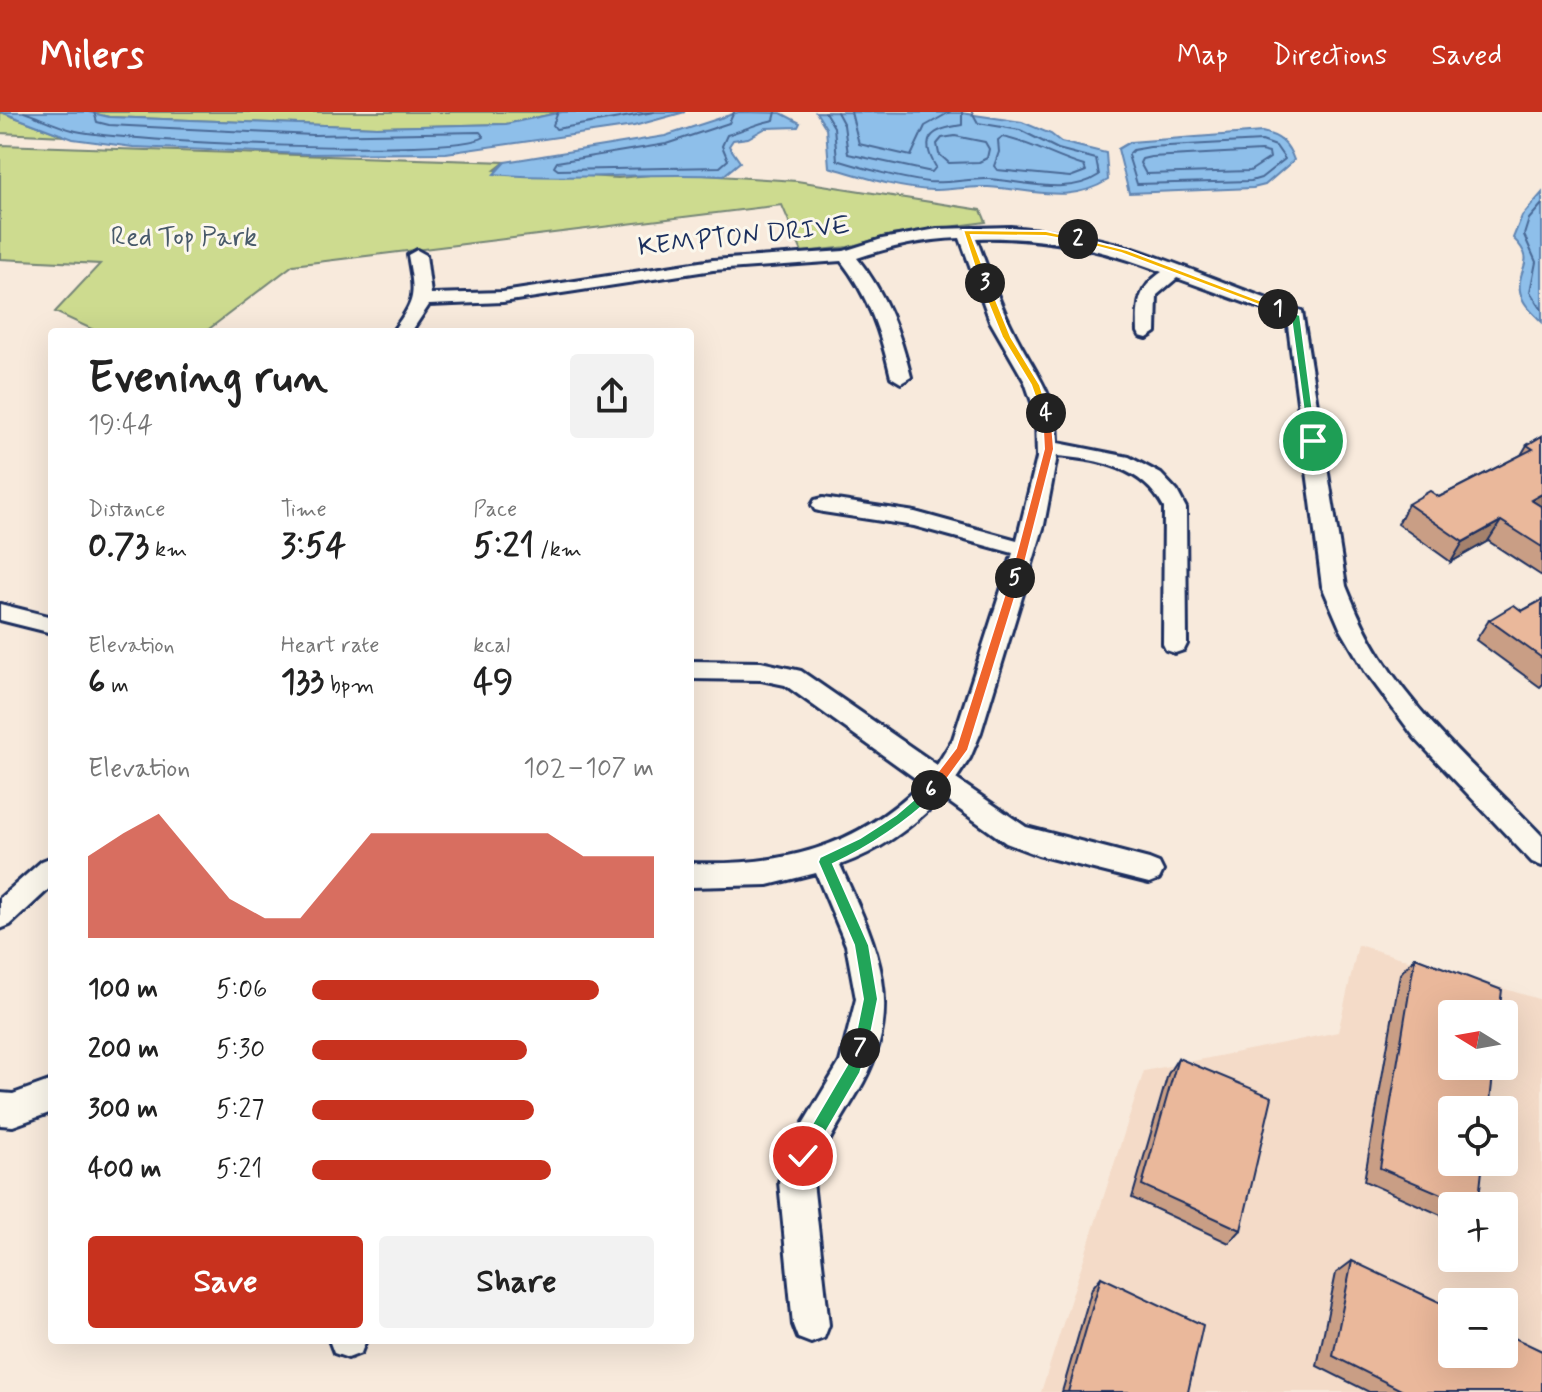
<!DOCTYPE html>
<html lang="en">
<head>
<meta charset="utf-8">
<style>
	:root { --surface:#fff; --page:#f2f2f2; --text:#222; --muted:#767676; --accent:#c8321e }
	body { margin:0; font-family:Mynerve,sans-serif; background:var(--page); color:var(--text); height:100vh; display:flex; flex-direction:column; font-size:30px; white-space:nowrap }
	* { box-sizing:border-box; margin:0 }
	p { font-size:26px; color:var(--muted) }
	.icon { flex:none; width:44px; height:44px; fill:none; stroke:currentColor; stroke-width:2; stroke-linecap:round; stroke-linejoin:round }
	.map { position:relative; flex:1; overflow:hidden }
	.drawer { position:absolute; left:48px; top:216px; width:646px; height:1016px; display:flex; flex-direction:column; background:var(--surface); border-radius:8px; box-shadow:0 8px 32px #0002 }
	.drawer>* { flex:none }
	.needle { width:52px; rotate:281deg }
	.fabs { position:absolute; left:1438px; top:888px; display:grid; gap:16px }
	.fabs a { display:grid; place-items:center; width:80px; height:80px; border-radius:8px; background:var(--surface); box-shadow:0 8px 32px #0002; font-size:40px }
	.pin { position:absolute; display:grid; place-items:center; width:68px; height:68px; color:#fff; margin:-34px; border:4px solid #fff; border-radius:50%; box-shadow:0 2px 8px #0007 }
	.km { position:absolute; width:40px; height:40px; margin:-20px; border-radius:50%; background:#222; color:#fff; font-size:22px; line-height:40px; text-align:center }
	.round { display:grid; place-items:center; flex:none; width:84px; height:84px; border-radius:8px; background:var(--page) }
	.overview { display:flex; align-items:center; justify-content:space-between; height:136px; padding:0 40px }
	h1 { font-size:44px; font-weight:700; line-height:60px }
	.metrics { display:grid; grid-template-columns:repeat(3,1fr); gap:12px; height:136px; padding:8px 40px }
	.metrics div { display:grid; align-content:center }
	.metrics b { font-size:34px; font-weight:700 }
	.metrics small { font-size:22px; font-weight:400 }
	.metrics p { font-size:22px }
	.chart { height:224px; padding:16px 40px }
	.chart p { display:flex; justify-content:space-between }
	.chart svg { width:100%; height:144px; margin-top:8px; fill:var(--accent); opacity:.7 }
	.primary-button { display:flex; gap:16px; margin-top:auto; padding:16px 40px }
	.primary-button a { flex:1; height:92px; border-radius:8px; background:var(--accent); color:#fff; font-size:32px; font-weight:700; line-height:92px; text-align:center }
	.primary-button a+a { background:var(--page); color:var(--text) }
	ul { padding:0 40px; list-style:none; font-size:26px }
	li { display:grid; grid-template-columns:128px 96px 1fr; align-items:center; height:60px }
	li i { height:20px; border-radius:10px; background:var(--accent) }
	header { display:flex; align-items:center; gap:48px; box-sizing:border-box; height:112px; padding:0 40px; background:var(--accent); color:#fff }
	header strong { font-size:38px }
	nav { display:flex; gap:44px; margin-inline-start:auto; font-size:28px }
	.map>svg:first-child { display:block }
</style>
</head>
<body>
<header>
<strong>Milers</strong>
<nav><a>Map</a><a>Directions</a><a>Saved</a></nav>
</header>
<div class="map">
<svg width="1542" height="1280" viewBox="0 0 1542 1280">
	<rect width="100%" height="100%" fill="#f8eadc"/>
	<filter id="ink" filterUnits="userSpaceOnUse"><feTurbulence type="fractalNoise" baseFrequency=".0125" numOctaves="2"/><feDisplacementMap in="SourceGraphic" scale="16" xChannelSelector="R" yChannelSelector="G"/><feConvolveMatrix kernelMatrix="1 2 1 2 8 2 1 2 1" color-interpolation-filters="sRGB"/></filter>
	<g filter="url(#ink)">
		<!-- built -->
		<path fill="#f4dbc8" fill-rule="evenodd" d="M1358,833L1542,888V1280H1041L1144,959L1338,920ZM1452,902H1504V954H1452ZM1452,998H1504V1050H1452ZM1452,1094H1504V1146H1452ZM1452,1190H1504V1242H1452Z"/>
		<!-- green -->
		<g fill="#cddb8f" stroke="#748576" stroke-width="2">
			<polygon points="0,0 1,0 65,24 0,21"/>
			<polygon points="88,0 562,0 506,12 377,15 109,5"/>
			<polygon points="0,33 505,50 495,58 618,66 672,61 797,69 981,98 986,110 891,123 848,135 802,140 782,93 293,153 205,220 98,220 55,200 100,152 0,147"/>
		</g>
		<!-- water -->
		<g fill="#8ebfea" stroke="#6085b2" stroke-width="2">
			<polygon points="1,0 88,0 109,5 377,15 506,12 562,0 685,0 634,14 446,41 306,42 133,35 73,27"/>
			<path d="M739,0L781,1L800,11L798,15L766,16L748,26L733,28L729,34L740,50L723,64C646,60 571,69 494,62L505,50L665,24Z"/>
			<path d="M816,0L961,1L1022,10L1051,22L1061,30L1106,41L1108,68C1068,93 1032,77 988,75C969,74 950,78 932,78C898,77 861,64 829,55L826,16Z"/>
			<path d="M1262,20C1280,24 1288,31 1294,48L1265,73L1253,76L1129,81L1118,37L1130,30Z"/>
			<path d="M1542,81V210C1533,201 1522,192 1520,179C1516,155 1539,151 1513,126L1522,104Z"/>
		</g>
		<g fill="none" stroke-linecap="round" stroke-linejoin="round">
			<!-- shore -->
			<g stroke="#496996" stroke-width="2">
				<path d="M24,0C41,6 58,15 76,19C124,30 454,45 484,25L480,20L313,23L109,13L97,10L94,0"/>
				<polyline points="558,0 553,13 556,17 654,0"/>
				<path d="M734,0L729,11L666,32L557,50L554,55L558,58L720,55L728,48L722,34L727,23C744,18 757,11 774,8L776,0"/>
				<path d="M825,0L834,15L837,48C867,57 897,66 928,70C948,72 970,66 990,67C1026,70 1068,84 1099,63L1096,47L1058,37L1020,18L978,11L972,0"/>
				<path d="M837,0L844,13L848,42L932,60L936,55C918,25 933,17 962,13V0"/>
				<polyline points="851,0 859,32 911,44 925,14 950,0"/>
				<polygon points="955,24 985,30 989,37 987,46 979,50 949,51 939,42 937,32 942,26"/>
				<path d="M1002,25C1030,30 1056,46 1084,54L1086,59L1070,65L997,58L994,54L999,40L998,28Z"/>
				<polygon points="1262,29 1276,34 1285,47 1261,66 1251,69 1137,72 1128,43 1133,38 1150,35"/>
				<polygon points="1261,39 1269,41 1270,46 1250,59 1146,62 1140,51 1142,47 1151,45"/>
				<polyline points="1542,92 1529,107 1524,123 1536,150 1530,180 1542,198"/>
			</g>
			<!-- minor casing -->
			<g stroke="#1b2f5e" stroke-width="6">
				<g id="minor">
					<path d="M1010,115C1051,119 1091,123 1131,136C1189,155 1244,180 1302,199L1346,474C1356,499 1367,523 1381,545C1424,613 1487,666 1542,724V754L1532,750L1415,626L1365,559L1340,516L1322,474L1287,206L1177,166L1157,183L1156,220L1147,226L1140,224L1138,220C1137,192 1138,176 1162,160C1101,136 1042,124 976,126C988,157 998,189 1013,218C1032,257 1059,286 1058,331L1129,345L1161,362L1177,379L1186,396L1187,532L1184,538L1175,541L1166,538L1163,532L1164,396C1143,355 1100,348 1057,344L1044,413L981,620L970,646L956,667L1026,715L1149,747L1159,751L1163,759L1159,767L1149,771L1038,743L1006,731L942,685C913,715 880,739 840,753C874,828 907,890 863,971C845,1003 822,1034 813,1070L829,1213L824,1226L811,1231L798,1226L793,1213L779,1070L791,1032L840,950L856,887L846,833L816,761L768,773L690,775V751C782,754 855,737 922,671L785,573L761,568L690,567V549L761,550L801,559L937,653L953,627L1013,441L914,414L823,400L815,398L812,393L815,388L823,386L915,400L1017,428L1037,346L1036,302L1025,270L990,209L960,126C924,127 890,135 857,146C886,182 900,220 911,265L901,271L891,265C881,221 869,185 841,149L713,158L503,190L429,193L411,220H392C417,186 415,184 408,143L417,138L426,143L431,182L503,180L713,148L844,139L882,127L937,117Z"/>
					<polygon points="0,492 52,505 52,521 0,508"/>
					<polygon points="52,745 52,774 10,813 0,817 0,786 42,749"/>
					<polygon points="52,968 52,1000 13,1014 0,1013 0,981 13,982"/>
					<polygon points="329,1228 366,1228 361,1241 348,1246 334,1241"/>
				</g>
			</g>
			<!-- minor -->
			<use href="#minor" fill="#fbf7ec" fill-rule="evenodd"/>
		</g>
		<!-- wall -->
		<g fill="#c99e85" stroke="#1b2f5e" stroke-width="2">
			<polygon points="1542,324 1542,464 1488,429 1451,450 1398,412 1408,392 1439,385 1521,343 1527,333"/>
			<polygon points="1542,488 1542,573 1540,575 1476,528 1489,508 1522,499"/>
			<polygon points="1415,845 1478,1094 1452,1094 1452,1108 1364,1069 1400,862"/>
			<polygon points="1178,946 1241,1118 1229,1131 1132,1086 1168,962"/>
			<polygon points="1352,1149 1542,1280 1369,1280 1317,1254 1336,1161"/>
			<polygon points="1101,1165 1188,1280 1062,1280 1092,1176"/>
		</g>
		<!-- shaded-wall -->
		<g fill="#a4816c" stroke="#1b2f5e" stroke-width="2">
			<polygon points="1542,382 1542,395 1531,388"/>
			<polygon points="1501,409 1488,429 1451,450 1463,430"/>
		</g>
		<!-- building -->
		<g fill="#eab89b" stroke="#1b2f5e" stroke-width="2">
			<polygon points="1542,324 1542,382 1531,388 1542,395 1542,435 1501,409 1463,430 1408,392 1430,379 1439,385 1533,337 1527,333"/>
			<polygon points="1542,488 1542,546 1489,508 1514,493 1522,499"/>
			<polygon points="1415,845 1502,878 1499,902 1452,902 1452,954 1494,954 1489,998 1452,998 1452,1050 1483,1050 1478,1094 1469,1094 1380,1056"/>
			<polygon points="1178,946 1272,985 1241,1118 1142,1073"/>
			<polygon points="1352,1149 1452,1196 1452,1242 1504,1242 1504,1221 1542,1239 1542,1280 1405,1280 1333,1244"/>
			<polygon points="1101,1165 1203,1213 1188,1280 1068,1280"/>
		</g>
	</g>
	<!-- split-1 -->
	<polygon fill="#22a559" stroke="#fff" stroke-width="2" points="1275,195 1300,203 1317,331 1308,329 1291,205 1275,199"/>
	<!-- split-2 -->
	<polygon fill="#f5b400" stroke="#fff" stroke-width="2" points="1075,125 1127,138 1283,197 1275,199 1121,141 1075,129"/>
	<!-- split-3 -->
	<polygon fill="#f5b400" stroke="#fff" stroke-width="2" points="963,118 1046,119 1082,127 1078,130 1046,124 971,123 989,171 985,174 980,171"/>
	<!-- split-4 -->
	<polygon fill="#f5b400" stroke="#fff" stroke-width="2" points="985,168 989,171 1011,225 1040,273 1049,303 1041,301 1031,273 1002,225 980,171"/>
	<!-- split-5 -->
	<polygon fill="#f0652b" stroke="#fff" stroke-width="2" points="1042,299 1051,301 1054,337 1021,466 1015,470 1010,466 1044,337"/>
	<!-- split-6 -->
	<polygon fill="#f0652b" stroke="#fff" stroke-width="2" points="1015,462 1021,466 968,638 936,682 927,682 927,674 956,636 1010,466"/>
	<!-- split-7 -->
	<path fill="#22a559" stroke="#fff" stroke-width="2" d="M931,673L938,678L936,682C904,712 873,733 833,752L869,833L878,887L868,936L860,944L853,936L863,887L854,833L818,750L820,745L860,726L896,703Z"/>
	<!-- split-8 -->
	<polygon fill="#22a559" stroke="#fff" stroke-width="2" points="860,929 868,936 860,961 809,1049 803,1052 797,1049 795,1044 797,1038 847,953 855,931"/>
	<g text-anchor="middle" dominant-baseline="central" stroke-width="6" stroke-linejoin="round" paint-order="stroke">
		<!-- far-street labels -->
		<g font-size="26" fill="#1b2f5e" stroke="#fbf7ec">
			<text transform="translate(744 125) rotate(-6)">KEMPTON DRIVE</text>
		</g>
		<!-- far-park labels -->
		<g font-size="26" fill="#485a6a" stroke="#fbf7ec">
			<text x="184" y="126">Red Top Park</text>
		</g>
	</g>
</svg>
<div class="fabs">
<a><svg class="needle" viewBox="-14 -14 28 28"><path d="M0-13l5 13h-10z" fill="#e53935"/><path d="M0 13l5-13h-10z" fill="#767676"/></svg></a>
<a><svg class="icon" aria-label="locate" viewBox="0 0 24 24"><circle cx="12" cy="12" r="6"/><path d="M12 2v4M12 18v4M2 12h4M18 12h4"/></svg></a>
<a>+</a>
<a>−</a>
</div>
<div class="pin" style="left:1313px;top:329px;background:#1e9e55"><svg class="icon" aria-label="arrive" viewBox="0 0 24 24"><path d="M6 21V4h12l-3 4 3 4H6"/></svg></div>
<div class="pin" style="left:803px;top:1044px;background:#d93025"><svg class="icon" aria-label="check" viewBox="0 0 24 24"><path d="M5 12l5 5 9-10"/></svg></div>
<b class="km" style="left:1278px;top:197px">1</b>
<b class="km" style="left:1078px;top:127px">2</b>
<b class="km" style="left:985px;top:171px">3</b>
<b class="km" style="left:1046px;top:301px">4</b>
<b class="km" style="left:1015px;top:466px">5</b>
<b class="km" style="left:931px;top:678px">6</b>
<b class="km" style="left:860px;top:936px">7</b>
<section class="drawer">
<div class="overview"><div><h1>Evening run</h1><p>19:44</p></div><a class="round"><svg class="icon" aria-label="share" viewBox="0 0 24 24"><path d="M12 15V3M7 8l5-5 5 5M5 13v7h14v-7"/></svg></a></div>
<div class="metrics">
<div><p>Distance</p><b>0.73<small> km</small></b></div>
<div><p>Time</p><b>3:54</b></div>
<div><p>Pace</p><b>5:21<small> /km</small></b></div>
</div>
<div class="metrics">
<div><p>Elevation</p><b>6<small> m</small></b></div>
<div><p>Heart rate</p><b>133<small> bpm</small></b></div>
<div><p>kcal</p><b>49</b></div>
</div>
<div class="chart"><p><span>Elevation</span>102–107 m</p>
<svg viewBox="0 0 160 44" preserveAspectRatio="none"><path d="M0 44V19L10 12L20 6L30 19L40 32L50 38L60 38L70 25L80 12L90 12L100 12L110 12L120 12L130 12L140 19L150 19L160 19V44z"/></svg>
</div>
<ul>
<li><b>100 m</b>5:06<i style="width:84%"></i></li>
<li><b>200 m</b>5:30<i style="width:63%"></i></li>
<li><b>300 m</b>5:27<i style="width:65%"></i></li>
<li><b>400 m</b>5:21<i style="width:70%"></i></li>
</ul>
<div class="primary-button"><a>Save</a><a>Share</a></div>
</section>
</div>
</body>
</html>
